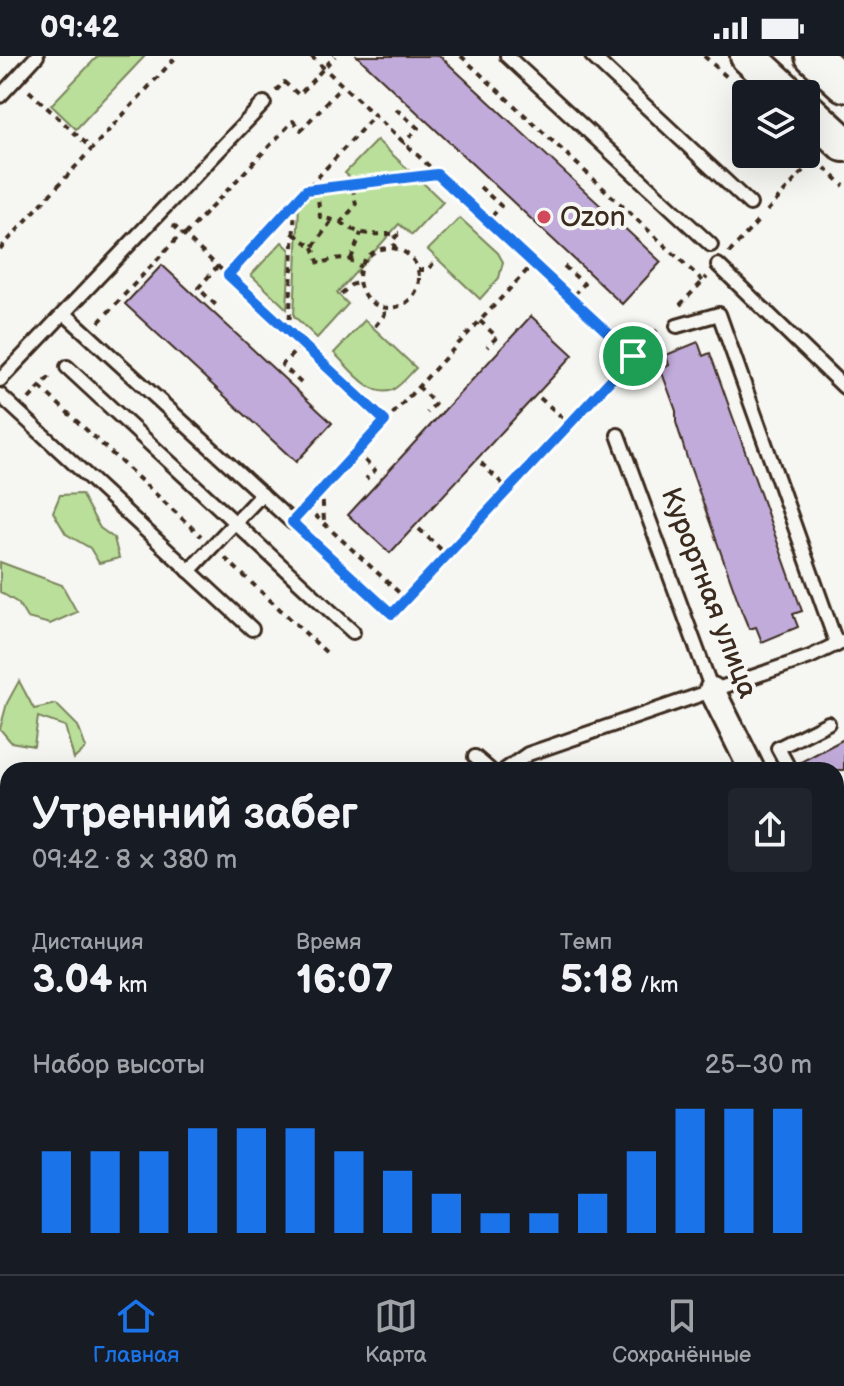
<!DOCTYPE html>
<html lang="ru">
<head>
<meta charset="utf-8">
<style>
	:root { --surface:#171b24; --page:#20242c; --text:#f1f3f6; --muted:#9ea1a6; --line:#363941; --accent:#1a73e8 }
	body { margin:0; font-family:"Balsamiq Sans",sans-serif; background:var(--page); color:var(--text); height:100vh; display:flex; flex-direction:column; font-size:30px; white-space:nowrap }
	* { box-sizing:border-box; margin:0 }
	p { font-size:26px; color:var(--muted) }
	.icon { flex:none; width:44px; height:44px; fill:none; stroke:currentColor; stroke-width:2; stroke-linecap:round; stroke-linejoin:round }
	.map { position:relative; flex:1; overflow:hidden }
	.drawer { position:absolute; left:0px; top:706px; width:844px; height:512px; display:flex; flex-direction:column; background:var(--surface); border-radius:24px 24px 0 0; box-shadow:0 8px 32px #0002 }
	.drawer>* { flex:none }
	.buttons { position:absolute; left:732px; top:24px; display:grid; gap:16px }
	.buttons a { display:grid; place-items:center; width:88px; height:88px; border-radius:8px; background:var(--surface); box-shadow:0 8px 32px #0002; font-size:40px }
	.pin { position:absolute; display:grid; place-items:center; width:68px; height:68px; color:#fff; margin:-34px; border:4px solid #fff; border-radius:50%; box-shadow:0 2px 8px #0007 }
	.round { display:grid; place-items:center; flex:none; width:84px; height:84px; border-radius:8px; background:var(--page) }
	.head { display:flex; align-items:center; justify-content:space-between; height:136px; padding:0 32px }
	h1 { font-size:44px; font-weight:700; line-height:60px }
	.stats { display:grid; grid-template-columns:repeat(3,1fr); gap:12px; height:136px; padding:8px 32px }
	.stats div { display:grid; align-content:center }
	.stats b { font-size:40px; font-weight:700 }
	.stats small { font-size:22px; font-weight:400 }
	.stats p { font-size:22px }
	.chart { height:224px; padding:16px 32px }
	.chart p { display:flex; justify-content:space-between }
	.chart svg { width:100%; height:144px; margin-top:8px; stroke:var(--accent); stroke-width:6 }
	.status { display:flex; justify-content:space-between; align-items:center; height:56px; padding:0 40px; background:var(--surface); direction:ltr }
	.status svg { height:22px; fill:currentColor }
	.tabs { display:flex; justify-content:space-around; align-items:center; height:112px; border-top:2px solid var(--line); background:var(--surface); font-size:22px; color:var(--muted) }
	.tabs a { display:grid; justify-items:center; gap:4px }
	.tabs .current { color:var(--accent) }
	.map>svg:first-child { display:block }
</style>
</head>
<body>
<div class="status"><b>09:42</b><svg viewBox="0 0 49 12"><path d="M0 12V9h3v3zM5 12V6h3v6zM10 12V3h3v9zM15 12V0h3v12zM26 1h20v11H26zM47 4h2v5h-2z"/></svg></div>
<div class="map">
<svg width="844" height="1218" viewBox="0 0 844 1218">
	<rect width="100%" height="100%" fill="#f6f6f2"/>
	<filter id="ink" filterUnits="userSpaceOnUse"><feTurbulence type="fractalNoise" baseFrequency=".0125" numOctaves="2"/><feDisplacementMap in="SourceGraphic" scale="16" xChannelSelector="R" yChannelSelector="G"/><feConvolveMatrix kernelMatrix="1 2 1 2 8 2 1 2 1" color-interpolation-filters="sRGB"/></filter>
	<g filter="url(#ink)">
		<!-- built -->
		<g fill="#e6e0eb">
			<polygon points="40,1210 354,1210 347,1218 32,1218"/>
			<polygon points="382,1210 474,1210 466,1218 391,1218"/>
		</g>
		<!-- green -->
		<g fill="#badf9a" stroke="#7a845c" stroke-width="2">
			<polygon points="98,0 145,0 76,73 51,49"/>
			<polygon points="377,84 413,118 353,124 345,117"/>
			<polygon points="420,124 443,146 412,179 399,168 337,237 348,248 317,282 294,260 299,149 309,138"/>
			<polygon points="460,162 498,197 503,206 499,222 480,243 428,194"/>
			<polygon points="282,186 290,194 287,253 251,219"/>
			<path d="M365,264L416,312C409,319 401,330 392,334C371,343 348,310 334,297Z"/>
			<polygon points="81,438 100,472 114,482 119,502 99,507 90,492 66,478 53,456 60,439"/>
			<polygon points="0,506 62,529 77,556 50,568 27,562 18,547 0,536"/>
			<polygon points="19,625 34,653 56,648 78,670 86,692 74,703 65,670 38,661 34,690 11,686 0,673 7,647"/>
			<polygon points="0,1026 8,1030 8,1210 63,1210 64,1213 21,1213 19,1218 0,1218"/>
		</g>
		<!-- building -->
		<g fill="#c1abda" stroke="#3b2a1e" stroke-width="2">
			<polygon points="357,0 440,0 661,206 622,248"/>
			<polygon points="162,209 332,367 296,406 125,248"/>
			<polygon points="531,260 573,299 390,497 348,459"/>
			<polygon points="698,286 703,300 710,297 802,555 793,558 798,571 762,586 756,571 749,573 742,556 687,402 676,366 676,355 661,314 669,309 666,299"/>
			<polygon points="844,683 844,714 799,714 797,708"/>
		</g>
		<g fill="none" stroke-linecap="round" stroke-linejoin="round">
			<!-- lane casing -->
			<g stroke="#3b2a1e" stroke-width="18">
				<g id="lane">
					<polyline points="507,0 711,189"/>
					<polyline points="592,0 750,148"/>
					<polyline points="0,40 37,0"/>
					<polyline points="718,209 844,331"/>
					<polyline points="64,257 292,466"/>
					<polyline points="677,270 719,258 837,589"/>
					<polyline points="67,311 353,576"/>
					<polyline points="0,324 264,47"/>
					<polyline points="0,339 252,573"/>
					<polyline points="618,379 712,634"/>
					<polyline points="189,515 262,438"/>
					<polyline points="475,701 490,714"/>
					<polyline points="505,714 528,698 810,601 841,586"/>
					<polyline points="790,714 778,692 828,667"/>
					<polyline points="836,797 844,811"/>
					<polyline points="302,1210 310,1218"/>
					<polyline points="328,1218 336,1210"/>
				</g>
			</g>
			<!-- street casing -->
			<g stroke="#3b2a1e" stroke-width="30">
				<g id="street">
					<polyline points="712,634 752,714"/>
					<polyline points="836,1061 844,1069"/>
				</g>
			</g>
			<!-- secondary casing -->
			<g stroke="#3b2a1e" stroke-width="40">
				<g id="secondary">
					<polyline points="748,0 789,38"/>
					<polyline points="813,0 844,28"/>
					<polyline points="806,53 844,88"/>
				</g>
			</g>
			<!-- path -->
			<g stroke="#3b2a1e" stroke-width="4" stroke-dasharray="6 6" stroke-linecap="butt">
				<polyline points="311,0 633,300"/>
				<polyline points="461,0 703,225"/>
				<polyline points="704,0 727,21"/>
				<polyline points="29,35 92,93"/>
				<polyline points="276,35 284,26 299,39 335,0"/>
				<polyline points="396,53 418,72 403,88"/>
				<polyline points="825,112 844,130"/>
				<polyline points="480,131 501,150 487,166"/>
				<polyline points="317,133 320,161 341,166 356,149 352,128"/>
				<polyline points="308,134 437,118"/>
				<polyline points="767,155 815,102"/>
				<path d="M341,166C359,181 377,179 399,177"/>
				<polyline points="173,169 385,365"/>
				<polyline points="294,178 313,191 332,164"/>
				<polyline points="185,179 293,65 301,74 341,31"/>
				<path d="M313,191L319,208C336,202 346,198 361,211"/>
				<circle cx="389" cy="222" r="30"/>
				<polyline points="0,193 177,0"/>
				<polyline points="396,193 392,185 402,174"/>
				<polyline points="729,197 758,165"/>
				<polyline points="351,203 361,177"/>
				<polyline points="218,210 198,232 218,251"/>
				<polyline points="564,210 584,228 570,243"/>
				<polyline points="418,214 427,214 435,206"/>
				<polyline points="228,219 373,61"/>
				<polyline points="341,238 351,229 359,226"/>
				<polyline points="680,249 707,221"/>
				<polyline points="480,265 497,281 487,291"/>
				<polyline points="99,266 182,177"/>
				<polyline points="375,270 385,258 382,251"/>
				<polyline points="289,275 295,148"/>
				<polyline points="301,327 282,309 302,288"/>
				<polyline points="418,330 435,348 427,357"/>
				<polyline points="40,331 201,480"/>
				<polyline points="540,342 570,368"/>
				<polyline points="29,343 53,317"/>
				<polyline points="356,396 375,414 366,423"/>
				<polyline points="481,407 509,434"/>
				<polyline points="322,434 324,465"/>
				<polyline points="306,451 406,543"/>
				<polyline points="302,455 533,208"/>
				<polyline points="419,473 447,499"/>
				<polyline points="303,475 392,558 661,270"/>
				<polyline points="225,502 329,599"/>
			</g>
			<!-- lane -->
			<use href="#lane" stroke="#f6f6f2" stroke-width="12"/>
			<!-- street -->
			<use href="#street" stroke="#f6f6f2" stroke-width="24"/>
			<!-- secondary -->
			<use href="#secondary" stroke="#f6f6f2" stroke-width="34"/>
		</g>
	</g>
	<g fill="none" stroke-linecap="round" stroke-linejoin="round" filter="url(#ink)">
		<!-- route casing -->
		<g stroke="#fff" stroke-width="16">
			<polygon id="route" points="437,118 633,300 392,558 292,466 385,365 228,219 306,134"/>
		</g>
		<!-- route -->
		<use href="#route" stroke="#1a73e8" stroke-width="10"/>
	</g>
	<!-- markers -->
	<circle fill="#d1495b" stroke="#f6f6f2" stroke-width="3" cx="544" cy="161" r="8"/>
	<g text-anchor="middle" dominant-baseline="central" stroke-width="8" stroke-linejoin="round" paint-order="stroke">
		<!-- poi labels -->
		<g font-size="28" fill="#3b2a1e" stroke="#f6f6f2" text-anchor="start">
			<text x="560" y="161">Ozon</text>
		</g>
		<!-- street labels -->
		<g font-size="28" fill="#3b2a1e" stroke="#f6f6f2">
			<text transform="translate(709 537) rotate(69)">Курортная улица</text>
		</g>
	</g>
</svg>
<div class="buttons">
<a><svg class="icon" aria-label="layers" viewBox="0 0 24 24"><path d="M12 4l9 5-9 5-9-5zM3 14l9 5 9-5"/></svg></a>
</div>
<div class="pin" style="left:633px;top:300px;background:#1e9e55"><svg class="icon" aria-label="arrive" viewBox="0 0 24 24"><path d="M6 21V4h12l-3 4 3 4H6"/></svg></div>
<section class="drawer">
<div class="head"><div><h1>Утренний забег</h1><p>09:42 · 8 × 380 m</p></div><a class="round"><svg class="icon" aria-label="share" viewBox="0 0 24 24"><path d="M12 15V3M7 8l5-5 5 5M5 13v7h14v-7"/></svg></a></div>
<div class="stats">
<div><p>Дистанция</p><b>3.04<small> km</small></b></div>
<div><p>Время</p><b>16:07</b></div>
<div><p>Темп</p><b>5:18<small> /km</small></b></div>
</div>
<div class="chart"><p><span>Набор высоты</span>25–30 m</p>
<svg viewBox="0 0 160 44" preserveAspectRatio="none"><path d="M5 44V19M15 44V19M25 44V19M35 44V12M45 44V12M55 44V12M65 44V19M75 44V25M85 44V32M95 44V38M105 44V38M115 44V32M125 44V19M135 44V6M145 44V6M155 44V6"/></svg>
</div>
</section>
</div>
<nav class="tabs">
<a class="current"><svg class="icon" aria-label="home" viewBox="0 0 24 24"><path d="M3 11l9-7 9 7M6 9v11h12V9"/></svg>Главная</a>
<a><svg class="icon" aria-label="map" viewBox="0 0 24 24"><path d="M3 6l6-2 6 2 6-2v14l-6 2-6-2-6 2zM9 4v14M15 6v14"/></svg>Карта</a>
<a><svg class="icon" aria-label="saved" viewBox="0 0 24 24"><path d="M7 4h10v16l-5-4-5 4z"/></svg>Сохранённые</a>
</nav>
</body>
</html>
